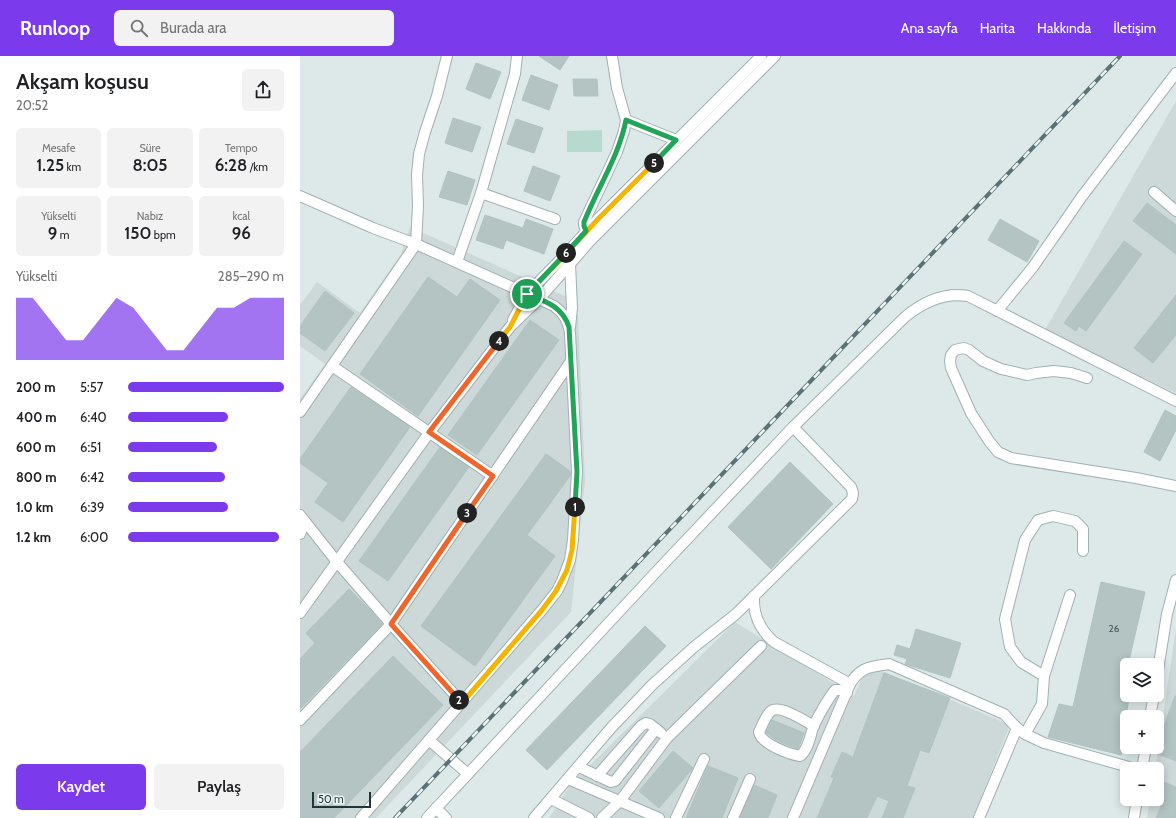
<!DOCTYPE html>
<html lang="tr">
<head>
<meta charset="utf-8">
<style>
	:root { --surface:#fff; --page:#f2f2f2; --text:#202124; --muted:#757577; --accent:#7c3aed }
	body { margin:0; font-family:Cabin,sans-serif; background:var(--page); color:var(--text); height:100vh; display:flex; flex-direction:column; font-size:15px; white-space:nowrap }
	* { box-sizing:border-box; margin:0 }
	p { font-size:13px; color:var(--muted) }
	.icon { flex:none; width:22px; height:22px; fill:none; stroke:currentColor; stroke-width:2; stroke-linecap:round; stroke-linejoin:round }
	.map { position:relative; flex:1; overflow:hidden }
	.side { display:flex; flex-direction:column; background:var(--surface); width:300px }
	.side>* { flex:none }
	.fabs { position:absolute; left:820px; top:602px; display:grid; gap:8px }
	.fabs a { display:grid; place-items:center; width:44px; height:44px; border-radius:6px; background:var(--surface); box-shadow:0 2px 10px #0003; font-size:20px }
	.scale { position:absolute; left:12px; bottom:10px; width:59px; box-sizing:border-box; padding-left:4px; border:2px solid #1f3639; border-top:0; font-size:11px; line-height:14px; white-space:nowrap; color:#1f3639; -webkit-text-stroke:3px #eef6f5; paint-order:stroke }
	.pin { position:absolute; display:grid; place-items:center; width:34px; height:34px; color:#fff; margin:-17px; border:2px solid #fff; border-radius:50%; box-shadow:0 1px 4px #0007 }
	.km { position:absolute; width:20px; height:20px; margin:-10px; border-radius:50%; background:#222; color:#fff; font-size:11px; line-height:20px; text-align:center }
	.round { display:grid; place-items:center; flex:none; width:42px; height:42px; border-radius:6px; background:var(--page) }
	.head { display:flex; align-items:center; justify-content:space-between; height:68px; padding:0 16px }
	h1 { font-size:22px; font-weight:600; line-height:30px }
	.stats { display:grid; grid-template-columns:repeat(3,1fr); gap:6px; height:68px; padding:4px 16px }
	.stats div { display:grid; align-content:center; border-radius:6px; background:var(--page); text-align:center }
	.stats b { font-size:17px; font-weight:600 }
	.stats small { font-size:11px; font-weight:400 }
	.stats p { font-size:11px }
	.chart { height:112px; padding:8px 16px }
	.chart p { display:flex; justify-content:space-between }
	.chart svg { width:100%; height:72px; margin-top:4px; fill:var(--accent); opacity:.7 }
	.primary-button { display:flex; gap:8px; margin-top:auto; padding:8px 16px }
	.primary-button a { flex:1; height:46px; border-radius:6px; background:var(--accent); color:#fff; font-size:16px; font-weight:600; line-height:46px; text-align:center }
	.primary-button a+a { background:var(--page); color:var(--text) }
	ul { padding:0 16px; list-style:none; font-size:13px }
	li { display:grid; grid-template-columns:64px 48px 1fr; align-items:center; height:30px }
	li i { height:10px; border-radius:5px; background:var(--accent) }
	header { display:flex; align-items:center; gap:24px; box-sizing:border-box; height:56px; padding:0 20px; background:var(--accent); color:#fff }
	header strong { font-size:19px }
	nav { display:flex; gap:22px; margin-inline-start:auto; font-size:14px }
	.search { width:280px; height:36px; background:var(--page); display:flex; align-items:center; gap:10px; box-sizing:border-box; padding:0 14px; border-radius:6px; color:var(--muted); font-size:15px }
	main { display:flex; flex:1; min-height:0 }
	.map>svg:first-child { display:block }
</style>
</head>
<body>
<header>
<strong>Runloop</strong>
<div class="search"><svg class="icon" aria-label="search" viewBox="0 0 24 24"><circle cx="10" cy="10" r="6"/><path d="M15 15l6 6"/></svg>Burada ara</div>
<nav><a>Ana sayfa</a><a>Harita</a><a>Hakkında</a><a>İletişim</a></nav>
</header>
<main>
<section class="side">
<div class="head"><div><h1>Akşam koşusu</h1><p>20:52</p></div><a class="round"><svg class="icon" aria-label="share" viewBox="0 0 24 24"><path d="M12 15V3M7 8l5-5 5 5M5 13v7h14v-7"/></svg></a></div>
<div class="stats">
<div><p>Mesafe</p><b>1.25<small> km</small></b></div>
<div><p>Süre</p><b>8:05</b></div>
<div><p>Tempo</p><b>6:28<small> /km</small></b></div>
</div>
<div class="stats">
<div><p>Yükselti</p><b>9<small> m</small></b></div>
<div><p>Nabız</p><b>150<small> bpm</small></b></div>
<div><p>kcal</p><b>96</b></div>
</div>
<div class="chart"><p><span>Yükselti</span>285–290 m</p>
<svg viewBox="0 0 160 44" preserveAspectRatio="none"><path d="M0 44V6L10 6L20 19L30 32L40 32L50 19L60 6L70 12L80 25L90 38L100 38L110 25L120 12L130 12L140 6L150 6L160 6V44z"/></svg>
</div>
<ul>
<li><b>200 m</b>5:57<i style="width:100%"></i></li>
<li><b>400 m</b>6:40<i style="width:64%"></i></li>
<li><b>600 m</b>6:51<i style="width:57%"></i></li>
<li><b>800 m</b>6:42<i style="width:62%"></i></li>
<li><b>1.0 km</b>6:39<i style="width:64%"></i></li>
<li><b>1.2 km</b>6:00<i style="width:97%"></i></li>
</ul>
<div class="primary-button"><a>Kaydet</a><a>Paylaş</a></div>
</section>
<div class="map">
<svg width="876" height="762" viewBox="0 0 876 762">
	<rect width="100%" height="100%" fill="#dde9e9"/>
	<!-- built -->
	<g fill="#ccd9d8">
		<polygon points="876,45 876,337 745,274"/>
		<polygon points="110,171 267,241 275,251 278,260 285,425 271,556 76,762 0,762 0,343 25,308 0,290 0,249 17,226 60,257 101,198"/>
		<polygon points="435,566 554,640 568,609 710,669 673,762 249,762 271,728"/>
		<polygon points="876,573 876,762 847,762 850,743 857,743 857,713 855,713"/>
	</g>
	<!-- green -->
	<polygon fill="#b6dbce" points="302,74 302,96 267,96 267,75"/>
	<!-- building -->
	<g fill="#b3c4c3" stroke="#b0c3c2">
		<polygon points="239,0 269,0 260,14"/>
		<polygon points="176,7 201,16 190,43 166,33"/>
		<polygon points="231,19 258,29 249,54 222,44"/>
		<polygon points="273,23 297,23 298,40 274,40"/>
		<polygon points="153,62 181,71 172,96 145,87"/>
		<polygon points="216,63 243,72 234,97 207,88"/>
		<polygon points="233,110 260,120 250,145 224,135"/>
		<polygon points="148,115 175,124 167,149 139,141"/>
		<polygon points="847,147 876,169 876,198 833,165"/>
		<polygon points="185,159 223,172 226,163 253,173 244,198 206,184 203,193 176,184"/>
		<polygon points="700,163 739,185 727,206 688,184"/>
		<polygon points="824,185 842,198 786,275 779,270 776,275 764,267"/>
		<polygon points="128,221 157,241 170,223 200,244 118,360 60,318"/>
		<polygon points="25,235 54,257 25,295 0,277 0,270"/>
		<polygon points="876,239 876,279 853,307 834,292"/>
		<polygon points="230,264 259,284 177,399 148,379"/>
		<polygon points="51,331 110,371 43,466 15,446 28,427 0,407 0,403"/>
		<polygon points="865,354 876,360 876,374 860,405 844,396"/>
		<polygon points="140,391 169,411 88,525 59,505"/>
		<polygon points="246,398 270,415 270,420 227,479 255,500 175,610 121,570"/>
		<polygon points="490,406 533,448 471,513 428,471"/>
		<polygon points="801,526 845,536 828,609 827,609 827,639 830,639 825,663 827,664 827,672 821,699 748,681 759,648 773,651"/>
		<polygon points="49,533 70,554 82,568 0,653 0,603 15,587 6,577"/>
		<polygon points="345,570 366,590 247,714 226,694"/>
		<polygon points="616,573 661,587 650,622 605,608 607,603 594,599 597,589 610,593"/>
		<polygon points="93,600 143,649 34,762 0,762 0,696"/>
		<polygon points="584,617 650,642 629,697 620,694 607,730 615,732 603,762 582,762 589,745 577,740 567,762 517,762 534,722 531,721 542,696 553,701"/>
		<polygon points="875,640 876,640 876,705 858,698 859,683"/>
		<polygon points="472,664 504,677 498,693 478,685 466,677"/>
		<polygon points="373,695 393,712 359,752 339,735"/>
		<polygon points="408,710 438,722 422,762 386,762"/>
		<polygon points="861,725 876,731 876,762 856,762 863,745 857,742 857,736"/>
		<polygon points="454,729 477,739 468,762 440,762"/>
	</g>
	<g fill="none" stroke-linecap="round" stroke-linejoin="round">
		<!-- minor casing -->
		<g stroke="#a0b0b1" stroke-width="12">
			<g id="minor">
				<polyline points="326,64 376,84"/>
				<polyline points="854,136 876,155"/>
				<polyline points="181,137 255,163"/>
				<path d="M0,140L73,172L116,188L254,250C264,257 268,265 270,277L277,416L273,484L270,504L262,525L257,535L242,554L61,762"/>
				<polyline points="286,175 284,169 284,166 317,96 324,75 326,64 317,32 312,0"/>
				<polyline points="157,206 181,137 215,18 217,0"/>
				<polyline points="697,255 733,211 765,165 780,143 876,17"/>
				<polyline points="213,264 227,238 262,202 299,162 461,0"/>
				<polyline points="270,271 272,252 270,208 290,185 475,0"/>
				<polyline points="32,310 193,420"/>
				<polyline points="787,322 771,317 754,315 736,317 727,319 701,313 683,305 669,294 664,292 655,294 651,299 650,305 651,312 671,357 689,385 698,396 711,402 836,422 876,430"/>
				<polyline points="0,356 116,188 118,150 117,119 119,98 125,76 137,40 147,0"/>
				<polyline points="0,459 37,506 91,568 162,647"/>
				<polyline points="0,478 5,466"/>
				<path d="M454,540C453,559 460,574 474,586L550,628"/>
				<polyline points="0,557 129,377 210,271 239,243 270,208"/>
				<polyline points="744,620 770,539"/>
				<polyline points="857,620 867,558 876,524"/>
				<polyline points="850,661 854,639"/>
				<polyline points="0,664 91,568 271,305"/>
				<path d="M514,670C505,665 478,647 470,656C465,661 462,670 459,676C461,688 489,698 500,700C509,693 510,679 514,669C520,657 527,644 535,634H541L547,637"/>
				<polyline points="725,678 742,648 744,620 721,606 710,591 705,563 725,484 738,464 753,460 775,465 783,473 783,495"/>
				<polyline points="129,684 168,718"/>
				<polyline points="279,711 311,726 315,725 356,673"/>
				<polyline points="842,713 846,691"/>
				<polyline points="297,720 341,670 346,667 350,668 361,677"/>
				<polyline points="268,723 359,762"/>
				<polyline points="251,743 289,762"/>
				<polyline points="136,752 146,762"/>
				<path d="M127,762L357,515L493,371L605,261C623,246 644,236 668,240L876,345"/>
				<polyline points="234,762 311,672 352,629 394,591 436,558 552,443 553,437 551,431 493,371"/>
				<polyline points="302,762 320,745 367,682 461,590"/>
				<polyline points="376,762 404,703"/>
				<polyline points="433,762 450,723"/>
				<path d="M493,762L550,628C561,610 571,611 589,608L704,658L717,672L725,678L744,687L836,713"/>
				<polyline points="679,762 717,672"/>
				<polyline points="834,762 837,743"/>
			</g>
		</g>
		<!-- minor -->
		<use href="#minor" stroke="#fff" stroke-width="10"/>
		<!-- rail casing -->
		<g stroke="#597275" stroke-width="4">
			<polyline id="rail" points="95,762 820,0"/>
		</g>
		<!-- rail -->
		<use href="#rail" stroke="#eef6f5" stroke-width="2.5" stroke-dasharray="8" stroke-linecap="butt"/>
	</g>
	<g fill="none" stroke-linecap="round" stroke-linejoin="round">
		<!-- split-1 casing -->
		<g stroke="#fff" stroke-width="8">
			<path id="split-1" d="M227,238C245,245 262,250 269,271L277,416L275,451"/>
		</g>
		<!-- split-2 casing -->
		<g stroke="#fff" stroke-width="8">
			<polyline id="split-2" points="159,644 162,647 242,554 256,535 267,514 272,494 275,451"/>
		</g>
		<!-- split-3 casing -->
		<g stroke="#fff" stroke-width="8">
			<polyline id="split-3" points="159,644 91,568 167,457"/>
		</g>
		<!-- split-4 casing -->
		<g stroke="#fff" stroke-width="8">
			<polyline id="split-4" points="167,457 193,420 129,376 199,285"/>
		</g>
		<!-- split-5 casing -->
		<g stroke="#fff" stroke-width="8">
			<polyline id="split-5" points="199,285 210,271 227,238 262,202 299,162 354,107"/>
		</g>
		<!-- split-6 casing -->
		<g stroke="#fff" stroke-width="8">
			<path id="split-6" d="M266,197L286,175L284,170V166C298,131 319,100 326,64L376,84L354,107"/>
		</g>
		<!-- split-7 casing -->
		<g stroke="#fff" stroke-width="8">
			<polyline id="split-7" points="227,238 266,197"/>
		</g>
		<!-- split-1 -->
		<use href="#split-1" stroke="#22a559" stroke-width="5"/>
		<!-- split-2 -->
		<use href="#split-2" stroke="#f5b400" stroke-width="5"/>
		<!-- split-3 -->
		<use href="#split-3" stroke="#f0652b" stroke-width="5"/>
		<!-- split-4 -->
		<use href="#split-4" stroke="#f0652b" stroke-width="5"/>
		<!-- split-5 -->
		<use href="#split-5" stroke="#f5b400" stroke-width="5"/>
		<!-- split-6 -->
		<use href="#split-6" stroke="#22a559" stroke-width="5"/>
		<!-- split-7 -->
		<use href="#split-7" stroke="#22a559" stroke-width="5"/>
	</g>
	<g text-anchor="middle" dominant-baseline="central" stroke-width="4" stroke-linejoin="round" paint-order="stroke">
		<!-- number labels -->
		<g font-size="10" fill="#445a5c">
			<text x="814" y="572">26</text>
		</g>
	</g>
</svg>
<div class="fabs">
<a><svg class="icon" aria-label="layers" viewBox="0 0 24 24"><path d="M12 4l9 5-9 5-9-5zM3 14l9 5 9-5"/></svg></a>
<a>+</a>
<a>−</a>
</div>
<div class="scale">50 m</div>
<div class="pin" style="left:227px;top:238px;background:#1e9e55"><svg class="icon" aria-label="arrive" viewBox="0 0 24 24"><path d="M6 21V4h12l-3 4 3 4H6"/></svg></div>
<b class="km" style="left:275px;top:451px">1</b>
<b class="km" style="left:159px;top:644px">2</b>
<b class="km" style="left:167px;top:457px">3</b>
<b class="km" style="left:199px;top:285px">4</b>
<b class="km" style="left:354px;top:107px">5</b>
<b class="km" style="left:266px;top:197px">6</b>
</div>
</main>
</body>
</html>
